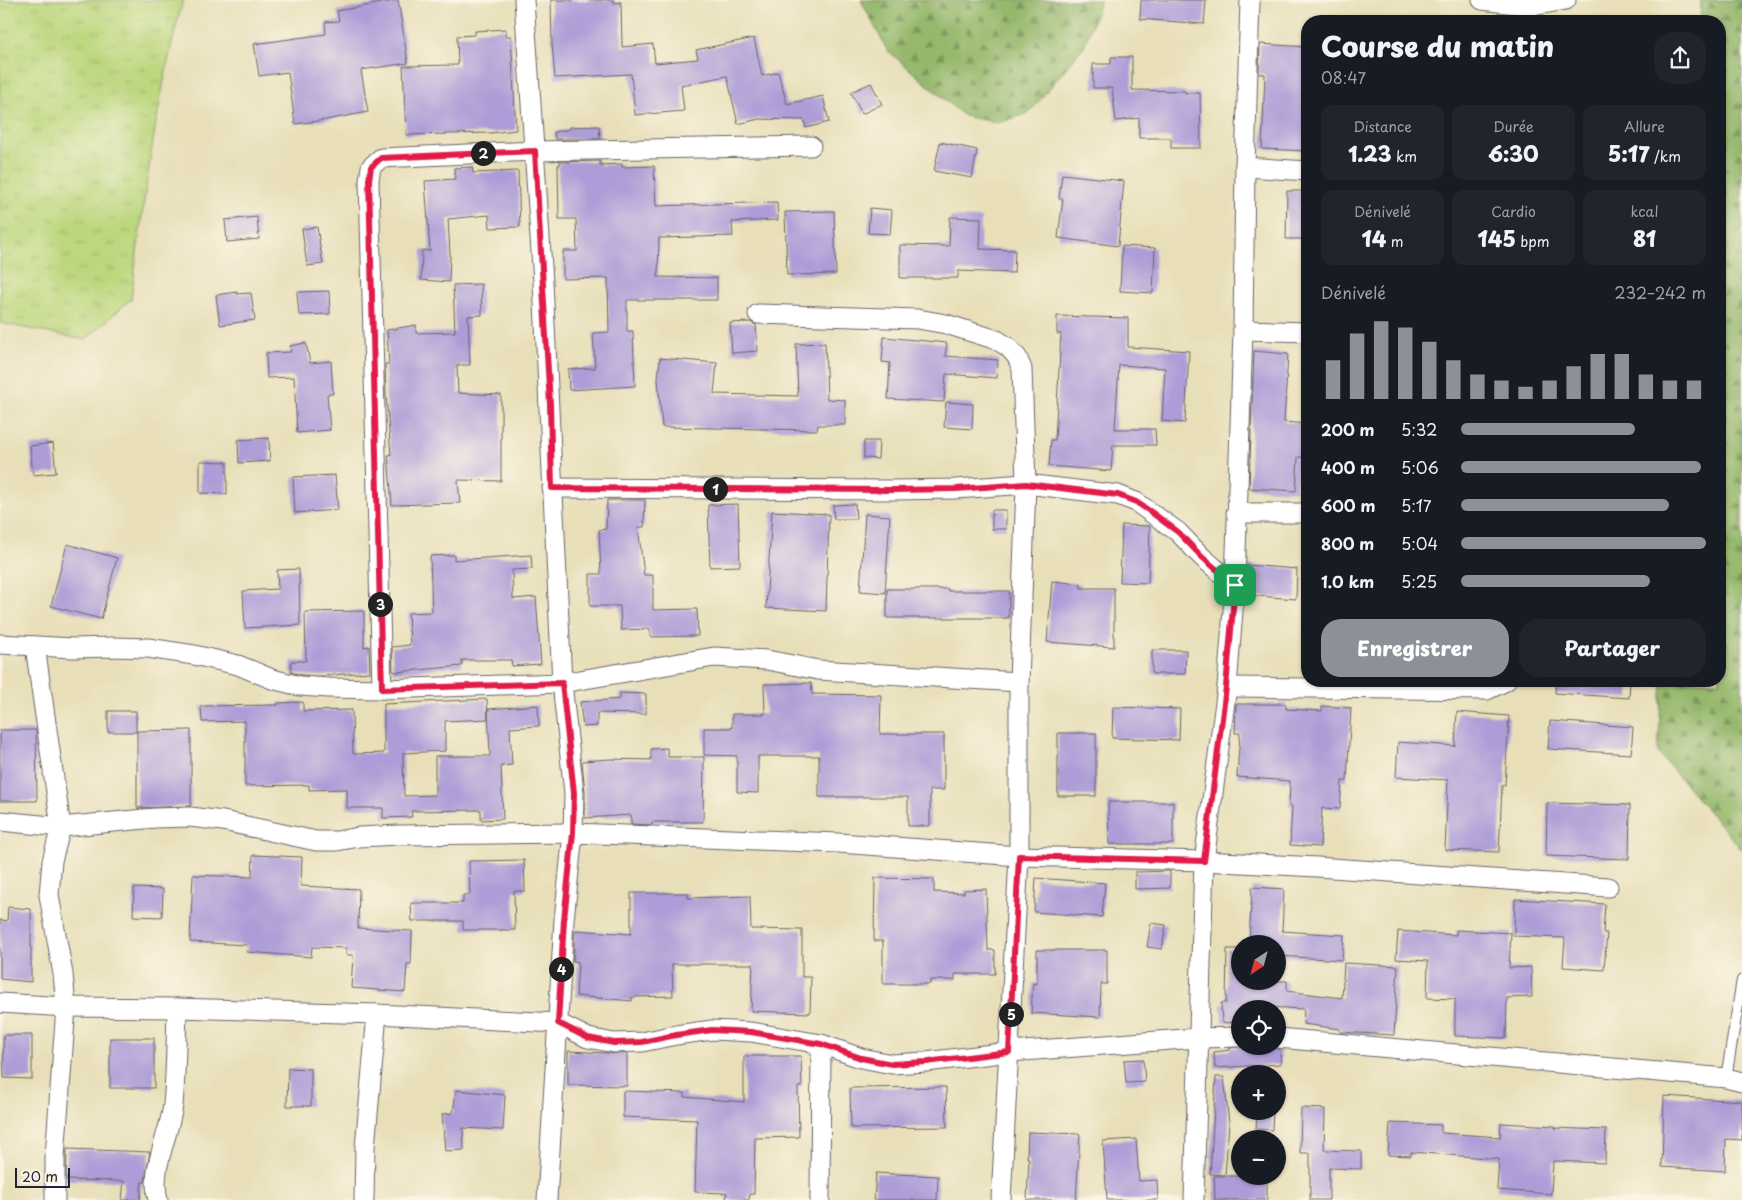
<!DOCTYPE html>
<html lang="fr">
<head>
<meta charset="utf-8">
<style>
	:root { --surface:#171b24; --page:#20242c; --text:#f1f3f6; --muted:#9ea1a6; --accent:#8c9099 }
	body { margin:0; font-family:"Playpen Sans",sans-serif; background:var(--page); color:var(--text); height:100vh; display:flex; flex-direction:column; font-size:19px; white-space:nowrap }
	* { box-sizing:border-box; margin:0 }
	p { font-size:16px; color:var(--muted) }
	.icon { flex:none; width:28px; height:28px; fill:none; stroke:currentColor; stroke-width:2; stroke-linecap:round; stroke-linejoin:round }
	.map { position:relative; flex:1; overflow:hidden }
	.drawer { position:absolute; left:1301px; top:15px; width:425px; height:672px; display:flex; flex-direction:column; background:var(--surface); border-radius:20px; box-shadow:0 1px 4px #0004 }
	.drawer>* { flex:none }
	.needle { width:32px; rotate:216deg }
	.tools { position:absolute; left:1231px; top:935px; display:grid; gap:10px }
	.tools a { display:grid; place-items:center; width:55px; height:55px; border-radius:50%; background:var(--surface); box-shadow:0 1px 4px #0004; font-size:25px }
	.scale { position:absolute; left:15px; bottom:12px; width:55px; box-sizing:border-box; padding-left:5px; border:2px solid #22223b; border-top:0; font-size:14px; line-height:18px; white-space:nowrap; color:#22223b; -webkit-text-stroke:4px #fcf5e5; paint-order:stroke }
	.pin { position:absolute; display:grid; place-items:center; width:42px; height:42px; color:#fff; margin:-21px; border-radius:10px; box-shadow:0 2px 8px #0006 }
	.km { position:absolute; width:25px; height:25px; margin:-12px; border-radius:50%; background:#222; color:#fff; font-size:14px; line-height:25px; text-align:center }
	.round { display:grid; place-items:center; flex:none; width:52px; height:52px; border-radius:20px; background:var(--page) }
	.overview { display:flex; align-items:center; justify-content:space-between; height:85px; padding:0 20px }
	h1 { font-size:28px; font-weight:800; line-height:38px }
	.figures { display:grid; grid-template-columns:repeat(3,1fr); gap:8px; height:85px; padding:5px 20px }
	.figures div { display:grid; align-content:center; border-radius:12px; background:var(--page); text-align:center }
	.figures b { font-size:21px; font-weight:800 }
	.figures small { font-size:14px; font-weight:400 }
	.figures p { font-size:14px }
	.chart { height:140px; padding:10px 20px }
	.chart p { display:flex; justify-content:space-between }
	.chart svg { width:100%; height:90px; margin-top:5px; stroke:var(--accent); stroke-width:6 }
	.action { display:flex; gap:10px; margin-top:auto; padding:10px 20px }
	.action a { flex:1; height:58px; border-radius:20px; background:var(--accent); color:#fff; font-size:20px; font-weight:800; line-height:58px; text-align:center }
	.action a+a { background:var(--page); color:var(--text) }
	ul { padding:0 20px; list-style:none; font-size:16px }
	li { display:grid; grid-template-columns:80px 60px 1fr; align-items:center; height:38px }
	li i { height:12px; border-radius:6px; background:var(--accent) }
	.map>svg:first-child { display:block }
</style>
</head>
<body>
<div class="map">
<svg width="1742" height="1200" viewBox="0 0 1742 1200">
	<defs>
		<pattern id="grass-tufts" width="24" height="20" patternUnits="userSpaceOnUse" patternTransform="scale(1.25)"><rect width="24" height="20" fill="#bcd77d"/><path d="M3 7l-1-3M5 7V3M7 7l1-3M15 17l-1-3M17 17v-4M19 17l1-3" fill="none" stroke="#a1b86d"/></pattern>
		<pattern id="forest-firs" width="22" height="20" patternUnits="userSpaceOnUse" patternTransform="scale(1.25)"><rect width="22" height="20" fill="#95b86c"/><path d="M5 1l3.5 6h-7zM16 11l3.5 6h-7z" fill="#79955a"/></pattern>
	</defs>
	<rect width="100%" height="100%" fill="#fcf5e5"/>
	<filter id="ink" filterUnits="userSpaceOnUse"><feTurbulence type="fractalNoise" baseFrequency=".02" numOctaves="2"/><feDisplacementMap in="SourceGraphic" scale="10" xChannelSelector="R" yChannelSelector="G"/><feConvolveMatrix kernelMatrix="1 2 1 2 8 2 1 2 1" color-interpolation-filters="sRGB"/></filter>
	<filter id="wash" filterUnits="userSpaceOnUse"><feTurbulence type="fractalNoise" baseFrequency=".0096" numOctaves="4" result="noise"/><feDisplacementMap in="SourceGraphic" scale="20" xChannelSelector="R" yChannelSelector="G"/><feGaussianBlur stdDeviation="1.12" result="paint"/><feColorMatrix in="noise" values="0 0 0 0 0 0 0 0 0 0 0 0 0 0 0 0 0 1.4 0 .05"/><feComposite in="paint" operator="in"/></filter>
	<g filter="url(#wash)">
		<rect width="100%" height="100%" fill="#e8dfb9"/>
		<!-- grass -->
		<path fill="url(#grass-tufts)" stroke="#6f7c5c" d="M0,0H183C156,98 144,199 131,299L85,340L0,323Z"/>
		<!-- forest -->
		<g fill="url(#forest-firs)" stroke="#5c6d54">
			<polygon points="861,0 1101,0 1084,46 1029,113 998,123 964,116 887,50"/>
			<polygon points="1701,0 1742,0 1742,850 1658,753 1662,681 1720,681 1720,21 1700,21"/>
		</g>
		<g id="blocks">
			<!-- building -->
			<g fill="#ad9cd7">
				<polygon points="398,0 408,63 361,70 368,112 326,120 295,124 288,72 259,76 254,44 326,34 325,22 339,21 337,11"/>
				<polygon points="551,0 614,0 614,3 621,2 622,47 653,44 655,63 698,59 696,50 754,38 762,76 778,72 787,104 823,96 829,122 806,128 804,120 759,119 738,124 727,76 681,85 684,111 635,115 631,74 555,78 552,44"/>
				<polygon points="1141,0 1206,0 1204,24 1140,19"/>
				<polygon points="506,29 506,36 511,36 516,130 491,133 406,135 403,66 458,65 457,36 475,35 475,31"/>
				<polygon points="1260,44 1308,47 1308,151 1262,149 1265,74 1259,74"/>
				<polygon points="1111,57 1132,57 1132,90 1185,91 1185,93 1200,93 1201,148 1171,148 1171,138 1139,138 1139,118 1116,121 1112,88 1093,88 1093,64 1111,64"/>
				<polygon points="871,83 882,104 862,114 851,92"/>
				<polygon points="599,126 600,139 555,139 554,132 570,129 570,127"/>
				<polygon points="940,142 977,150 972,178 934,171"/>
				<polygon points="600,161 600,165 622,164 622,167 654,166 656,206 777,202 778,220 732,222 733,236 659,238 658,277 717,278 717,300 627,300 627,331 633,331 635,386 569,390 568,369 595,368 593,333 609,332 608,278 563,279 563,251 577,251 576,219 559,219 558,165 560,165 560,162"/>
				<polygon points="472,167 473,173 518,171 520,227 490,228 489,215 448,219 450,254 449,282 421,280 422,250 430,251 425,181 455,179 454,168"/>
				<polygon points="1062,174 1124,181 1118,246 1058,238 1063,199 1059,199"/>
				<polygon points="1287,191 1308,191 1308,239 1286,239"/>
				<polygon points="870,208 892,210 890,234 868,233"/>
				<polygon points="834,211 836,274 787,275 785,212"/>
				<polygon points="257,217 259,239 227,242 225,220"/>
				<polygon points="950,217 981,218 980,249 1015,250 1014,273 958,271 958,278 900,278 900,245 949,246"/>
				<polygon points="317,227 323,264 307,266 302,229"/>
				<polygon points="1122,246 1155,248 1153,293 1120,291"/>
				<polygon points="481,284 482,315 468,316 470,365 457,365 458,393 501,395 501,481 458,480 460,503 392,505 388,455 391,455 386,395 385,364 389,364 387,330 416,325 416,333 455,332 453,285"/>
				<polygon points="329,291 330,314 299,315 297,292"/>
				<polygon points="237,292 237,294 251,293 255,320 220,325 216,295"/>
				<polygon points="1057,316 1128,318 1128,347 1189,351 1185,423 1162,421 1165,368 1119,365 1115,429 1155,429 1156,445 1113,445 1111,471 1049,466 1051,440 1055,440 1061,334 1057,334"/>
				<polygon points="750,322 756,325 758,351 732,353 730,323"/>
				<polygon points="884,337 947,343 945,356 998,360 997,378 946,374 944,402 888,399 890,363 882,362"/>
				<polygon points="306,343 310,363 331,361 333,394 327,394 330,430 297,433 294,377 267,378 266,353 291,352 290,346"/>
				<polygon points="825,343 827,399 845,400 845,425 818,425 817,430 662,427 658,379 660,358 717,363 714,394 798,396 796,344"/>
				<polygon points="1254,351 1288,354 1284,422 1308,424 1308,457 1298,457 1296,491 1249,488"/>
				<polygon points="946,402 973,404 972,429 944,427"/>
				<polygon points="269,438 270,461 239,463 238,440"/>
				<polygon points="864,441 879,441 878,459 864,458"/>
				<polygon points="53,443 56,473 33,475 30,446"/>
				<polygon points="200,461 227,462 227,494 200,493"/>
				<polygon points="335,475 338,510 295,513 293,477"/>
				<polygon points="607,500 645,500 644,527 638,527 644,575 653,575 653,610 697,609 698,636 650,637 650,629 621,630 620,606 590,606 590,574 601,574 599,530 606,529"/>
				<polygon points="738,504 740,566 710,567 708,505"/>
				<polygon points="855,504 856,519 834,519 833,505"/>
				<rect x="992" y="510" width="14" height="19"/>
				<polygon points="772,511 829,514 826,611 766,608"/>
				<polygon points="865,514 890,516 885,593 860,591"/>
				<polygon points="1122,525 1150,526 1148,583 1120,582"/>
				<polygon points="67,544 117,558 101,619 51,606"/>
				<polygon points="454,555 454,560 531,555 532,569 512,570 513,599 536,597 541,664 512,666 511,660 462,660 462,666 396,672 393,671 392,647 410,645 408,613 432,612 430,556"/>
				<polygon points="1247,565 1297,569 1296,599 1245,595"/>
				<polygon points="299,569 300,625 245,628 243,591 278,589 277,570"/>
				<polygon points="1052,581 1081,584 1081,588 1114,588 1114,647 1047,642"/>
				<polygon points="887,589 948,589 948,591 1009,591 1009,618 887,618"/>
				<polygon points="364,611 364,647 369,646 370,672 321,676 302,675 291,672 291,661 306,661 305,612"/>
				<polygon points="1152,650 1186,650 1185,674 1152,674"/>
				<polygon points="1556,681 1630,681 1629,698 1555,693"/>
				<polygon points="811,683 812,694 881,695 880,734 944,734 944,790 930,790 930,826 908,826 908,797 819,797 819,756 758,756 758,793 737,792 737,756 704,755 704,728 732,728 732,714 765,714 764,684"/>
				<polygon points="620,693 646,694 646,714 597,713 597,726 583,727 580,702 620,699"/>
				<polygon points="487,699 488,719 445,721 445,751 403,753 404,796 435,795 435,756 490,756 488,709 538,705 539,726 510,728 512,765 501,766 503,819 481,820 481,810 411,811 412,817 383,818 383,808 347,808 347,789 309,790 309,785 245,786 245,721 202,722 201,706 278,705 278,703 303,702 303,711 352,710 353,754 384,753 384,704"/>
				<polygon points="1236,704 1286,704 1286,709 1322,711 1322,706 1351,708 1347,781 1342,781 1340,809 1322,808 1320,847 1290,845 1292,806 1289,806 1290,781 1237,777 1240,733 1235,733"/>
				<polygon points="1113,707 1180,709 1179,740 1112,738"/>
				<rect x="108" y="711" width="28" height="21"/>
				<polygon points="1457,712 1509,716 1505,785 1502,785 1499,852 1445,850 1448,780 1396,777 1398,742 1455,746"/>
				<polygon points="1550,721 1633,727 1631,754 1548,749"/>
				<polygon points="0,730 36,730 37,801 0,801"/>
				<polygon points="191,730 191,806 137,808 137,731"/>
				<rect x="1058" y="733" width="38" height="63"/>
				<polygon points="667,748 668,757 704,757 703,822 652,822 652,825 631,824 631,815 585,818 585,792 582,761 611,759 651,760 651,749"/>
				<polygon points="1108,802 1173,802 1173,844 1109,844"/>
				<polygon points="1547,803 1630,805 1629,859 1546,856"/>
				<polygon points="253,855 302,857 301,886 359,889 358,928 412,931 411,964 407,964 405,992 351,988 353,955 346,955 346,948 312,947 311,957 246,952 247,945 190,942 193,875 252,877"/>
				<polygon points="524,860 525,891 514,891 515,930 463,930 463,921 412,921 411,903 463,903 463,895 470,895 469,861"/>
				<polygon points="1170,871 1170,888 1135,889 1135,872"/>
				<polygon points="875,878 934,879 934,892 964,893 964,890 986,889 988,950 995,950 995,974 955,974 955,980 930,980 930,984 883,984 883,941 874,941"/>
				<polygon points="1036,878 1105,883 1102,917 1034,912"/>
				<polygon points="1252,887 1284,889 1282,931 1344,935 1342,960 1278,956 1278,944 1249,944"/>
				<polygon points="134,888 163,889 162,917 133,916"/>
				<polygon points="631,893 688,893 688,898 750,896 751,929 802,930 802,977 811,977 810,1013 751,1011 753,964 672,964 673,996 632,997 632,1001 576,996 578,962 573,961 575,930 631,934"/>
				<polygon points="1515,899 1605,904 1603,933 1607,933 1604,970 1563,967 1565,938 1514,936"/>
				<polygon points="8,907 31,909 31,982 0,979 0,920 7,921"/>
				<polygon points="1151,923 1166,925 1162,949 1147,947"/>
				<polygon points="1456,930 1511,933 1509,968 1531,967 1532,997 1507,998 1506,1038 1455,1036 1455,999 1427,998 1428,961 1396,959 1398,931 1456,935"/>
				<polygon points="1227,949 1240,949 1240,981 1287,981 1287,991 1342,998 1344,963 1398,966 1394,1035 1340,1032 1340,1029 1303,1024 1304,1009 1266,1007 1266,1009 1240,1009 1240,1022 1222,1023 1221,1003 1226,1003"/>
				<polygon points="1037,950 1107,950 1107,984 1101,984 1100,1017 1031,1013 1033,983 1037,984"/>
				<polygon points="3,1035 32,1035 32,1079 4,1078"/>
				<rect x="110" y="1038" width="44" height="50"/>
				<polygon points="1246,1046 1271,1046 1280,1050 1281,1064 1215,1068 1214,1052 1230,1050 1230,1048"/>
				<polygon points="568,1051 627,1054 627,1086 568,1085"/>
				<polygon points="744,1056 801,1056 802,1087 798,1087 799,1137 755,1138 754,1194 750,1194 749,1200 726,1200 727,1193 695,1192 697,1120 623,1117 623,1091 685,1093 685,1097 744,1102"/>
				<polygon points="1143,1059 1145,1082 1126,1083 1124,1060"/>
				<polygon points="288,1068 311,1069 311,1106 287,1106"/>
				<polygon points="1216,1077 1224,1077 1229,1123 1225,1175 1210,1174"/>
				<polygon points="946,1087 947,1127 851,1128 850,1088"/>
				<polygon points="456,1090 505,1095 503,1130 463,1128 464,1150 445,1151 442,1114 453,1113"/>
				<polygon points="1664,1096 1742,1101 1742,1140 1726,1139 1725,1171 1662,1167"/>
				<polygon points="1301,1108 1325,1109 1324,1150 1361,1151 1361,1169 1329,1168 1329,1200 1310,1200 1310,1153 1300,1153"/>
				<polygon points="1257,1111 1273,1111 1272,1130 1256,1129"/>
				<polygon points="1390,1123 1441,1125 1441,1133 1500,1137 1501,1123 1555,1126 1555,1128 1606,1130 1605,1163 1553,1161 1551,1194 1497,1190 1499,1159 1411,1152 1411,1156 1388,1155"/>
				<polygon points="1028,1132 1080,1134 1076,1200 1027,1200 1029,1158 1027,1158"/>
				<polygon points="1136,1139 1139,1181 1157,1180 1158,1200 1107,1200 1103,1141"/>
				<polygon points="67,1149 150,1152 145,1182 142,1182 140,1200 122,1200 124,1181 66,1180"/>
				<polygon points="876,1173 938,1176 937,1200 874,1200"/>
				<polygon points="1214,1176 1267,1176 1267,1200 1215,1200"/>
			</g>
		</g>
	</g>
	<g filter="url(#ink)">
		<use href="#blocks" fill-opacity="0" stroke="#676467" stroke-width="1"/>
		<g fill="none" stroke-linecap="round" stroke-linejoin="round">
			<!-- service casing -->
			<g stroke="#676467" stroke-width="12">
				<polyline id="service" points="1726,1078 1742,980"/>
			</g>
			<!-- minor casing -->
			<g stroke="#676467" stroke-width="21">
				<g id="minor">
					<polyline points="524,0 543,282 562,683 574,793 573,833 564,920 547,1200"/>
					<polyline points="1482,0 1532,6 1566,0"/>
					<polyline points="1245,167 1308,171"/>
					<polyline points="758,314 918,319 946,324 997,340 1008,347 1017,357 1022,369 1026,484 1019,682 1019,856 1001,1200"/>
					<polyline points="1243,330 1308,332"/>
					<polyline points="552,488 894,490 956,489 1026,484 1118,495 1136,502 1178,532 1202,557 1235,585"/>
					<polyline points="1236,513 1308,513"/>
					<polyline points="0,644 73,648 113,647 148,648 194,655 238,665 272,679 300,686 329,688 382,689 562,683 714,657 767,660 818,670 1019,682"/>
					<polyline points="35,646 61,827 52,861 49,895 63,974 66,1007 55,1157 55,1200"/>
					<polyline points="1227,687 1487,690 1506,681"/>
					<polyline points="382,689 369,180 371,167 381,158 535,151 811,146"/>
					<polyline points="0,821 61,827 155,818 190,817 223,821 316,841 337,841 359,837 399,835 573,833 839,843 1019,856 1204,861 1317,867 1608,887"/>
					<polyline points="0,1003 66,1007 177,1008 377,1014 558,1023 588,1038 614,1043 642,1042 676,1035 712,1030 751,1032 821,1044 861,1058 892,1064 926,1062 1009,1052 1198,1038 1240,1037"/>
					<polyline points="1278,1038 1726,1078 1742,1082"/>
					<path d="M158,1200C150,1168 169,1137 173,1105C176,1073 176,1041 177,1008"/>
					<polyline points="364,1200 365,1147 377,1014"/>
					<polyline points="820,1200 821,1044"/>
					<polyline points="1194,1200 1204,861 1227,687 1235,585 1243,330 1245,167 1250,0"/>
				</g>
			</g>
			<!-- service -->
			<use href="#service" stroke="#fff" stroke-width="10"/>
			<!-- minor -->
			<use href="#minor" stroke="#fff" stroke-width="19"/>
		</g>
	</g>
	<g fill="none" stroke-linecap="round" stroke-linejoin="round" filter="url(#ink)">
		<!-- route casing -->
		<g stroke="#fff" stroke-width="10">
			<polygon id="route" points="535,151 550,404 552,488 894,490 956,489 1026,484 1118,495 1136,502 1151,512 1178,532 1202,557 1235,585 1226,687 1204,861 1019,856 1009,1052 926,1062 892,1064 861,1058 821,1044 751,1032 712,1030 676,1035 642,1042 614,1043 588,1038 558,1023 564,920 573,833 574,793 562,683 382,689 369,180 371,167 381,158"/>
		</g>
		<!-- route -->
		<use href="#route" stroke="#e11d48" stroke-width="6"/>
	</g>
</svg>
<div class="tools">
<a><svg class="needle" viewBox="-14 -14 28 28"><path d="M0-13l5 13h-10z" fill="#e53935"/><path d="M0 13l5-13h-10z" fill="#9ea1a6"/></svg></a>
<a><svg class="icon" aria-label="locate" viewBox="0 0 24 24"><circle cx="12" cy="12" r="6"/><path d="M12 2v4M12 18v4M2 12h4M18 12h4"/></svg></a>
<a>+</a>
<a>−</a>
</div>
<div class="scale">20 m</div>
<div class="pin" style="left:1235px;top:585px;background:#1e9e55"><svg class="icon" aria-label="arrive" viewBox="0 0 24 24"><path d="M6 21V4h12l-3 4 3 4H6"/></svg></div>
<b class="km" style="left:715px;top:489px">1</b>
<b class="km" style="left:483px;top:153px">2</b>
<b class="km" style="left:380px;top:604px">3</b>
<b class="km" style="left:561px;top:969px">4</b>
<b class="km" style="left:1011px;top:1014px">5</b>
<section class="drawer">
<div class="overview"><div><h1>Course du matin</h1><p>08:47</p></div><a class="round"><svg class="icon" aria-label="share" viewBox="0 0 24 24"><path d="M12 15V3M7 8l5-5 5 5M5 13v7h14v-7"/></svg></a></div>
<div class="figures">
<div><p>Distance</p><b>1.23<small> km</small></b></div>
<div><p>Durée</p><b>6:30</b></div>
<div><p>Allure</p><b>5:17<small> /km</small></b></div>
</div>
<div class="figures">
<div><p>Dénivelé</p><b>14<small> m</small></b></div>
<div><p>Cardio</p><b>145<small> bpm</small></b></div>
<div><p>kcal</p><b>81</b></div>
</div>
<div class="chart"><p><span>Dénivelé</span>232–242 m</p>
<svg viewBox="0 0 160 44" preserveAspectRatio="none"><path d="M5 44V25M15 44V12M25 44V6M35 44V9M45 44V16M55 44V25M65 44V32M75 44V35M85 44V38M95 44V35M105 44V28M115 44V22M125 44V22M135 44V32M145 44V35M155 44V35"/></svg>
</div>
<ul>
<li><b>200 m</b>5:32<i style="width:71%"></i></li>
<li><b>400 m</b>5:06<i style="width:98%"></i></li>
<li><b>600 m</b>5:17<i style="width:85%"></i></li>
<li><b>800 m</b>5:04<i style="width:100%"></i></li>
<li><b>1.0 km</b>5:25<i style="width:77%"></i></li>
</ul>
<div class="action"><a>Enregistrer</a><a>Partager</a></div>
</section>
</div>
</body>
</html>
